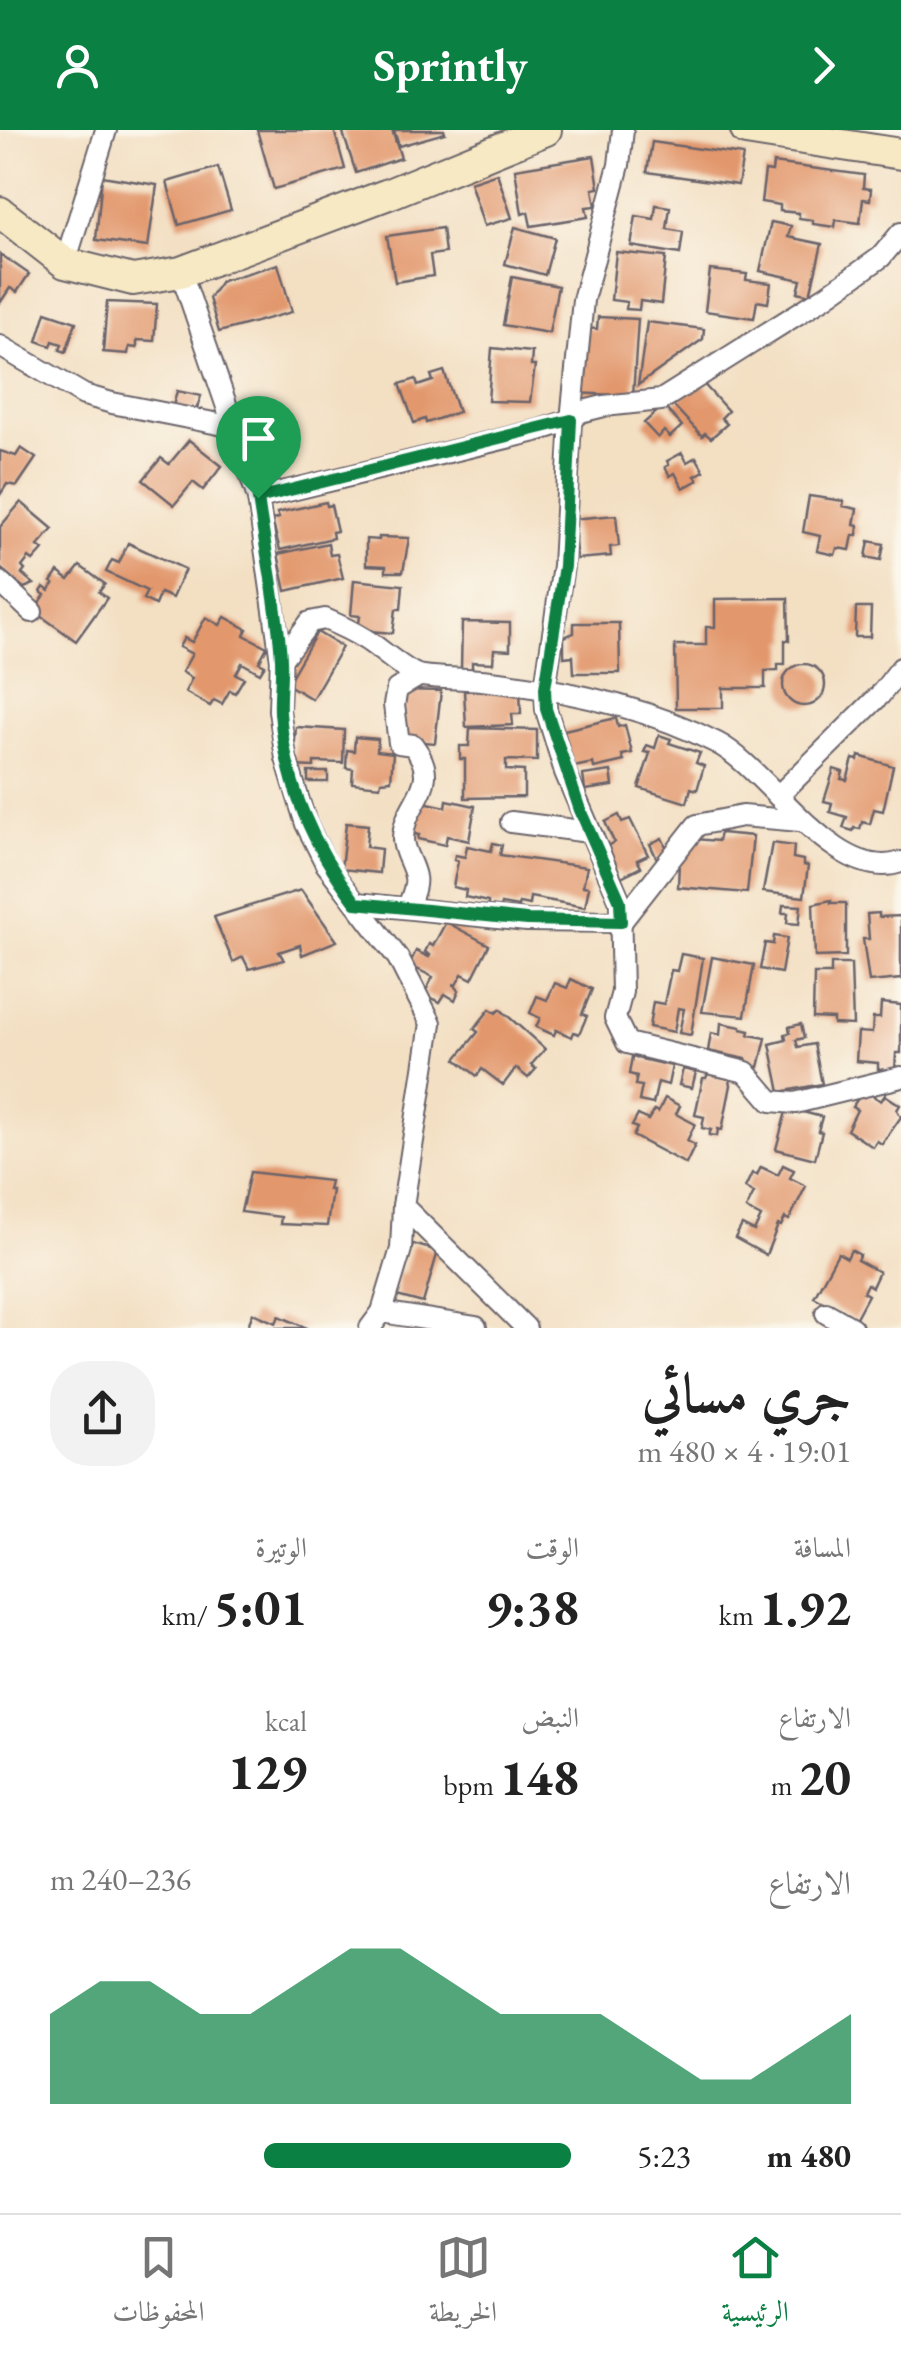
<!DOCTYPE html>
<html lang="ar">
<head>
<meta charset="utf-8">
<style>
	:root { --surface:#fff; --page:#f2f2f2; --text:#222; --muted:#767676; --line:#e0e0e0; --accent:#0b8043 }
	body { margin:0; font-family:"EB Garamond",Amiri,serif; background:var(--page); color:var(--text); direction:rtl; height:100vh; display:flex; flex-direction:column; font-size:38px; white-space:nowrap }
	* { box-sizing:border-box; margin:0 }
	p { font-size:32px; color:var(--muted) }
	.icon { flex:none; width:55px; height:55px; fill:none; stroke:currentColor; stroke-width:2; stroke-linecap:round; stroke-linejoin:round }
	.map { position:relative; height:1198px; overflow:hidden; direction:ltr }
	.side { display:flex; flex-direction:column; background:var(--surface); flex:1 }
	.side>* { flex:none }
	.pin { position:absolute; display:grid; place-items:center; width:85px; height:85px; color:#fff; margin:-102px -42px; border-radius:50% 50% 50% 0; rotate:-45deg; box-shadow:0 0 10px #0007 }
	.pin .icon { rotate:45deg }
	.round { display:grid; place-items:center; flex:none; width:105px; height:105px; border-radius:40px; background:var(--page) }
	.summary { display:flex; align-items:center; justify-content:space-between; height:170px; padding:0 50px }
	h1 { font-size:55px; font-weight:700; line-height:75px }
	.figures { display:grid; grid-template-columns:repeat(3,1fr); gap:15px; height:170px; padding:10px 50px }
	.figures div { display:grid; align-content:center }
	.figures b { font-size:50px; font-weight:700 }
	.figures small { font-size:28px; font-weight:400 }
	.figures p { font-size:28px }
	.chart { height:280px; padding:20px 50px }
	.chart p { display:flex; justify-content:space-between }
	.chart svg { width:100%; height:180px; margin-top:10px; fill:var(--accent); opacity:.7 }
	ul { padding:0 50px; list-style:none; font-size:32px }
	li { display:grid; grid-template-columns:160px 120px 1fr; align-items:center; height:75px }
	li i { height:25px; border-radius:12px; background:var(--accent) }
	header { display:flex; justify-content:space-between; align-items:center; height:130px; padding:0 50px; background:var(--accent); color:#fff; font-size:45px; font-weight:700 }
	.dock { display:flex; justify-content:space-around; align-items:center; height:140px; border-top:2px solid var(--line); background:var(--surface); font-size:28px; color:var(--muted) }
	.dock a { display:grid; justify-items:center; gap:5px }
	.dock .current { color:var(--accent) }
	.map>svg:first-child { display:block }
</style>
</head>
<body>
<header><svg class="icon" aria-label="forward" viewBox="0 0 24 24"><path d="M9 5l7 7-7 7"/></svg>Sprintly<svg class="icon" aria-label="person" viewBox="0 0 24 24"><circle cx="12" cy="8" r="4"/><path d="M4 21q1-7 8-7t8 7"/></svg></header>
<div class="map">
<svg width="901" height="1198" viewBox="0 0 901 1198">
	<rect width="100%" height="100%" fill="#fbf7ec"/>
	<filter id="ink" filterUnits="userSpaceOnUse"><feTurbulence type="fractalNoise" baseFrequency=".01" numOctaves="2"/><feDisplacementMap in="SourceGraphic" scale="20" xChannelSelector="R" yChannelSelector="G"/><feConvolveMatrix kernelMatrix="1 2 1 2 8 2 1 2 1" color-interpolation-filters="sRGB"/></filter>
	<filter id="wash" filterUnits="userSpaceOnUse"><feTurbulence type="fractalNoise" baseFrequency=".0048" numOctaves="4" result="noise"/><feDisplacementMap in="SourceGraphic" scale="40" xChannelSelector="R" yChannelSelector="G"/><feGaussianBlur stdDeviation="2.25" result="paint"/><feColorMatrix in="noise" values="0 0 0 0 0 0 0 0 0 0 0 0 0 0 0 0 0 1.4 0 .05"/><feComposite in="paint" operator="in"/></filter>
	<g filter="url(#wash)">
		<rect width="100%" height="100%" fill="#f3dfc2"/>
		<g id="blocks">
			<!-- building -->
			<g fill="#e2976c">
				<polygon points="257,0 334,0 345,39 274,59"/>
				<polygon points="342,0 392,0 401,28 356,43"/>
				<polygon points="394,0 444,0 445,3 399,16"/>
				<polygon points="652,12 743,25 738,55 647,42"/>
				<polygon points="594,26 599,58 593,59 596,76 586,77 588,87 531,96 528,82 522,84 515,39"/>
				<polygon points="773,33 864,45 863,58 871,59 870,70 863,69 860,93 836,90 835,97 813,94 813,90 799,88 799,83 780,81 780,75 761,72 765,41 772,42"/>
				<polygon points="218,37 231,80 179,95 167,52"/>
				<polygon points="497,43 512,88 484,96 470,52"/>
				<polygon points="102,46 157,55 148,117 96,110"/>
				<polygon points="656,75 670,77 667,99 683,102 680,124 631,116 636,86 654,89"/>
				<polygon points="771,92 791,96 788,107 822,114 810,165 798,162 801,150 760,141"/>
				<polygon points="515,97 555,108 545,145 505,134"/>
				<polygon points="442,98 445,123 430,125 433,146 395,152 387,106"/>
				<polygon points="616,122 666,127 661,174 640,171 639,180 626,179 627,172 611,170"/>
				<polygon points="0,124 29,144 17,162 10,158 0,173"/>
				<polygon points="278,134 292,182 219,202 209,168 221,151"/>
				<polygon points="710,140 747,144 746,150 771,153 768,173 757,171 754,188 705,181"/>
				<polygon points="512,147 558,156 549,203 503,195"/>
				<polygon points="107,172 157,174 154,211 137,210 137,218 129,217 128,224 103,222"/>
				<polygon points="46,182 76,192 66,222 60,220 62,214 53,211 51,216 37,211"/>
				<polygon points="598,187 638,189 633,266 576,263 584,198 597,199"/>
				<polygon points="647,192 704,199 703,209 638,255"/>
				<polygon points="492,218 532,222 531,236 535,236 530,272 488,271"/>
				<polygon points="444,241 458,282 426,293 425,289 414,293 400,254 416,249 418,256 433,251 431,245"/>
				<polygon points="700,250 728,281 721,288 727,294 711,308 705,303 702,306 673,275"/>
				<polygon points="177,261 201,266 196,281 173,276"/>
				<polygon points="663,276 682,296 670,307 664,301 658,308 644,293"/>
				<polygon points="189,310 222,336 203,360 193,352 174,375 143,350 161,328 169,334"/>
				<polygon points="21,318 36,328 17,356 7,354 0,365 0,321 16,326"/>
				<polygon points="682,323 687,332 696,327 704,341 695,346 698,350 683,358 675,343 670,346 665,337 669,335 667,331"/>
				<polygon points="809,366 844,371 843,376 857,379 854,395 858,396 857,405 853,405 850,420 837,418 835,425 817,421 820,406 803,402"/>
				<polygon points="21,372 53,399 38,416 43,420 33,431 29,428 22,437 25,440 22,444 34,454 24,458 0,438 0,397"/>
				<polygon points="326,372 327,376 331,375 337,401 332,402 333,408 280,420 272,390 279,388 277,383"/>
				<polygon points="616,385 619,416 610,417 611,426 577,429 572,389"/>
				<polygon points="379,407 409,408 403,442 386,442 386,436 366,435 366,409 379,410"/>
				<polygon points="869,411 884,414 881,430 866,427"/>
				<polygon points="128,413 185,439 172,468 160,463 155,475 143,469 147,461 106,442 112,430 119,433"/>
				<polygon points="328,413 330,425 337,424 343,448 286,461 278,424"/>
				<polygon points="80,436 105,454 99,462 107,468 76,511 34,481 45,465 41,462 44,457 49,461 54,454 51,452 58,442 69,450"/>
				<polygon points="354,450 403,455 401,479 396,479 393,503 358,500 360,486 351,485"/>
				<polygon points="788,468 789,511 785,510 785,534 778,534 778,540 765,541 765,558 723,558 723,578 676,578 675,515 706,515 706,497 715,497 715,469"/>
				<polygon points="856,478 871,478 870,507 855,507"/>
				<polygon points="206,487 220,495 225,487 247,499 244,505 267,517 259,532 265,535 260,543 242,533 236,544 244,548 235,563 230,560 222,574 214,570 210,576 185,562 192,548 182,542 192,524 179,517 184,508 192,512"/>
				<polygon points="462,492 510,493 510,520 494,519 493,533 472,532 472,541 461,540"/>
				<polygon points="574,493 619,493 620,543 574,543 573,526 564,527 564,507 574,503"/>
				<polygon points="317,502 342,517 312,569 287,554"/>
				<circle cx="804" cy="555" r="21"/>
				<polygon points="520,558 521,584 512,584 513,595 466,597 464,561"/>
				<polygon points="405,560 441,561 435,613 401,610"/>
				<polygon points="616,588 618,597 625,595 632,623 622,625 624,631 594,638 593,633 569,638 560,601"/>
				<polygon points="296,597 344,600 343,633 314,632 314,637 293,636"/>
				<polygon points="470,598 537,600 537,631 506,630 506,640 524,641 524,667 465,668 465,629 460,629 460,616 469,616"/>
				<polygon points="659,605 671,609 669,613 700,623 696,633 704,636 697,660 691,658 687,673 639,658 650,623 644,622 647,615 655,618"/>
				<polygon points="355,607 378,609 377,621 393,623 391,650 381,651 380,656 352,653 353,639 346,638 347,620 354,621"/>
				<polygon points="859,626 893,636 883,681 874,679 870,694 862,692 860,699 854,698 853,701 843,698 847,687 830,682 832,673 824,671 834,639 843,642 841,649 847,650 853,629 858,630"/>
				<polygon points="611,641 613,656 585,660 583,645"/>
				<rect x="308" y="642" width="20" height="10"/>
				<polygon points="447,670 475,676 469,711 447,706 445,715 418,709 419,705 410,703 419,671 446,677"/>
				<polygon points="619,685 622,692 630,689 648,725 637,730 641,737 621,747 619,741 611,743 602,719 614,712 605,692"/>
				<polygon points="346,693 368,695 366,717 381,719 379,743 341,739"/>
				<polygon points="720,703 753,706 747,763 678,757 679,732 695,709 718,711"/>
				<polygon points="662,708 669,723 657,729 650,714"/>
				<polygon points="493,713 502,715 500,725 587,737 583,756 589,757 585,777 530,767 529,775 519,773 518,777 501,774 500,778 488,776 488,772 465,767 466,760 453,757 458,731 454,730 455,725 465,727 467,716 491,721"/>
				<polygon points="772,713 794,716 793,728 803,730 803,735 808,736 804,767 763,762"/>
				<polygon points="301,760 337,811 302,825 300,815 279,822 284,830 249,839 243,827 233,832 214,787"/>
				<polygon points="831,770 831,773 846,773 846,826 815,827 813,774"/>
				<polygon points="783,775 801,776 799,794 787,793 788,783 782,783"/>
				<polygon points="879,783 879,787 901,786 901,849 869,852 863,809 869,809 867,784"/>
				<polygon points="446,792 489,815 472,849 462,844 456,855 453,854 459,860 455,870 445,864 440,872 424,864 433,847 409,835 416,821 429,827 430,825 425,822 429,814 433,816"/>
				<polygon points="774,806 787,808 781,843 760,839 765,813 773,814"/>
				<polygon points="681,824 703,828 691,905 679,903 684,879 678,878 674,902 649,897 653,872 664,874 671,840 677,841"/>
				<polygon points="712,827 754,835 745,886 702,882"/>
				<polygon points="831,834 851,834 853,895 833,894 833,889 813,888 814,844 831,844"/>
				<polygon points="571,849 592,859 582,884 587,886 579,904 574,902 572,907 556,900 554,905 536,897 540,888 530,883 537,866 547,870 555,853 567,858"/>
				<polygon points="881,873 901,875 901,923 896,923 895,941 878,939 878,933 856,931 858,902 872,903 873,888 880,888"/>
				<polygon points="490,879 496,883 500,879 545,919 531,935 536,939 528,948 516,938 503,955 482,939 477,946 456,929 478,902 474,899"/>
				<polygon points="721,893 741,897 741,899 750,901 749,905 766,908 759,937 745,935 746,929 708,921 711,903 720,905"/>
				<polygon points="801,894 804,908 796,910 798,917 814,914 822,954 780,962 770,914 786,910 785,904 790,903 789,897"/>
				<polygon points="632,927 672,936 668,955 658,952 653,974 639,971 642,956 635,955 637,946 629,944"/>
				<polygon points="683,939 696,942 692,958 679,955"/>
				<polygon points="708,944 730,949 731,955 722,1000 718,999 717,1006 709,1005 711,1000 702,998 704,987 695,985 703,948 706,948"/>
				<polygon points="864,960 881,971 885,965 900,975 897,980 901,987 882,1014 877,1011 873,1017 847,1000 857,980 852,977"/>
				<polygon points="665,968 680,976 676,984 695,994 687,1011 695,1015 686,1034 633,1006 637,998 632,996 638,985 648,990 654,980 658,982"/>
				<polygon points="787,978 822,987 818,1001 822,1002 815,1029 776,1019"/>
				<polygon points="783,1035 794,1040 790,1048 806,1056 789,1090 785,1088 781,1096 778,1095 766,1125 735,1108 742,1095 754,1101 761,1087 746,1079 754,1063 745,1058 752,1043 757,1045 761,1037 778,1045"/>
				<polygon points="250,1042 330,1051 328,1060 332,1060 327,1096 280,1094 281,1087 241,1082"/>
				<polygon points="413,1114 438,1121 423,1173 397,1166 399,1142 404,1144"/>
				<polygon points="851,1120 860,1125 857,1130 879,1142 872,1157 867,1154 863,1162 868,1165 855,1189 814,1167 838,1123 847,1128"/>
				<polygon points="253,1183 276,1193 279,1186 307,1198 247,1198"/>
			</g>
		</g>
	</g>
	<g filter="url(#ink)">
		<use href="#blocks" fill-opacity="0" stroke="#6b646a" stroke-width="2.5"/>
		<g fill="none" stroke-linecap="round" stroke-linejoin="round">
			<!-- street casing -->
			<g stroke="#6b646a" stroke-width="24">
				<g id="street">
					<polyline points="623,0 619,35 583,170 571,290 563,436 545,558 546,579 565,642 620,771 622,862 615,888 627,913 746,942 771,971 795,973 901,947"/>
					<polyline points="65,133 106,0"/>
					<polyline points="181,142 258,368 281,530 279,580 286,628 306,694 326,734 398,828 431,893 403,1076 401,1119 382,1182 370,1198"/>
					<polyline points="0,216 84,265 112,273 234,297"/>
					<polyline points="258,368 540,300 571,290 580,282 604,276 661,270 826,166 881,127 901,103"/>
					<polyline points="0,452 32,482"/>
					<path d="M281,530L310,492L325,489C339,495 352,501 365,509C380,518 407,544 422,546C445,549 468,548 490,551C568,560 647,577 717,613C768,639 835,755 901,732"/>
					<polyline points="778,666 880,565 901,538"/>
					<polyline points="511,692 589,702"/>
					<polyline points="356,773 527,791 621,792"/>
					<path d="M408,777C411,768 417,756 415,747C413,734 403,722 403,709C403,670 445,657 413,615L399,613L394,575L397,559L419,546"/>
					<polyline points="621,792 697,695 742,686 800,691"/>
					<polyline points="403,1076 526,1198"/>
					<polyline points="382,1182 476,1197"/>
					<polyline points="826,1183 852,1198"/>
				</g>
			</g>
			<!-- secondary casing -->
			<g stroke="#6b646a" stroke-width="34">
				<g id="secondary">
					<polyline points="746,0 901,24"/>
					<polyline points="0,82 65,133 133,150 181,142 391,63 546,0"/>
				</g>
			</g>
			<!-- street -->
			<use href="#street" stroke="#fff" stroke-width="20"/>
			<!-- secondary -->
			<use href="#secondary" stroke="#f7e9c3" stroke-width="30"/>
		</g>
	</g>
	<g fill="none" stroke-linecap="round" stroke-linejoin="round" filter="url(#ink)">
		<!-- route casing -->
		<g stroke="#fff" stroke-width="20">
			<path id="route" d="M571,290L564,436L545,558L546,579L580,680L620,771L621,792L527,790L356,773C312,715 286,656 280,583C279,565 282,547 281,529C278,476 265,421 258,368Z"/>
		</g>
		<!-- route -->
		<use href="#route" stroke="#0b8043" stroke-width="12"/>
	</g>
</svg>
<div class="pin" style="left:258px;top:368px;background:#1e9e55"><svg class="icon" aria-label="arrive" viewBox="0 0 24 24"><path d="M6 21V4h12l-3 4 3 4H6"/></svg></div>
</div>
<section class="side">
<div class="summary"><div><h1>جري مسائي</h1><p>19:01 · 4 × 480 m</p></div><a class="round"><svg class="icon" aria-label="share" viewBox="0 0 24 24"><path d="M12 15V3M7 8l5-5 5 5M5 13v7h14v-7"/></svg></a></div>
<div class="figures">
<div><p>المسافة</p><b>1.92<small> km</small></b></div>
<div><p>الوقت</p><b>9:38</b></div>
<div><p>الوتيرة</p><b>5:01<small> /km</small></b></div>
</div>
<div class="figures">
<div><p>الارتفاع</p><b>20<small> m</small></b></div>
<div><p>النبض</p><b>148<small> bpm</small></b></div>
<div><p>kcal</p><b>129</b></div>
</div>
<div class="chart"><p><span>الارتفاع</span>236–240 m</p>
<svg viewBox="0 0 160 44" preserveAspectRatio="none"><path d="M0 44V22L10 14L20 14L30 22L40 22L50 14L60 6L70 6L80 14L90 22L100 22L110 22L120 30L130 38L140 38L150 30L160 22V44z"/></svg>
</div>
<ul>
<li><b>480 m</b>5:23<i style="width:59%"></i></li>
</ul>
</section>
<nav class="dock">
<a class="current"><svg class="icon" aria-label="home" viewBox="0 0 24 24"><path d="M3 11l9-7 9 7M6 9v11h12V9"/></svg>الرئيسية</a>
<a><svg class="icon" aria-label="map" viewBox="0 0 24 24"><path d="M3 6l6-2 6 2 6-2v14l-6 2-6-2-6 2zM9 4v14M15 6v14"/></svg>الخريطة</a>
<a><svg class="icon" aria-label="saved" viewBox="0 0 24 24"><path d="M7 4h10v16l-5-4-5 4z"/></svg>المحفوظات</a>
</nav>
</body>
</html>
